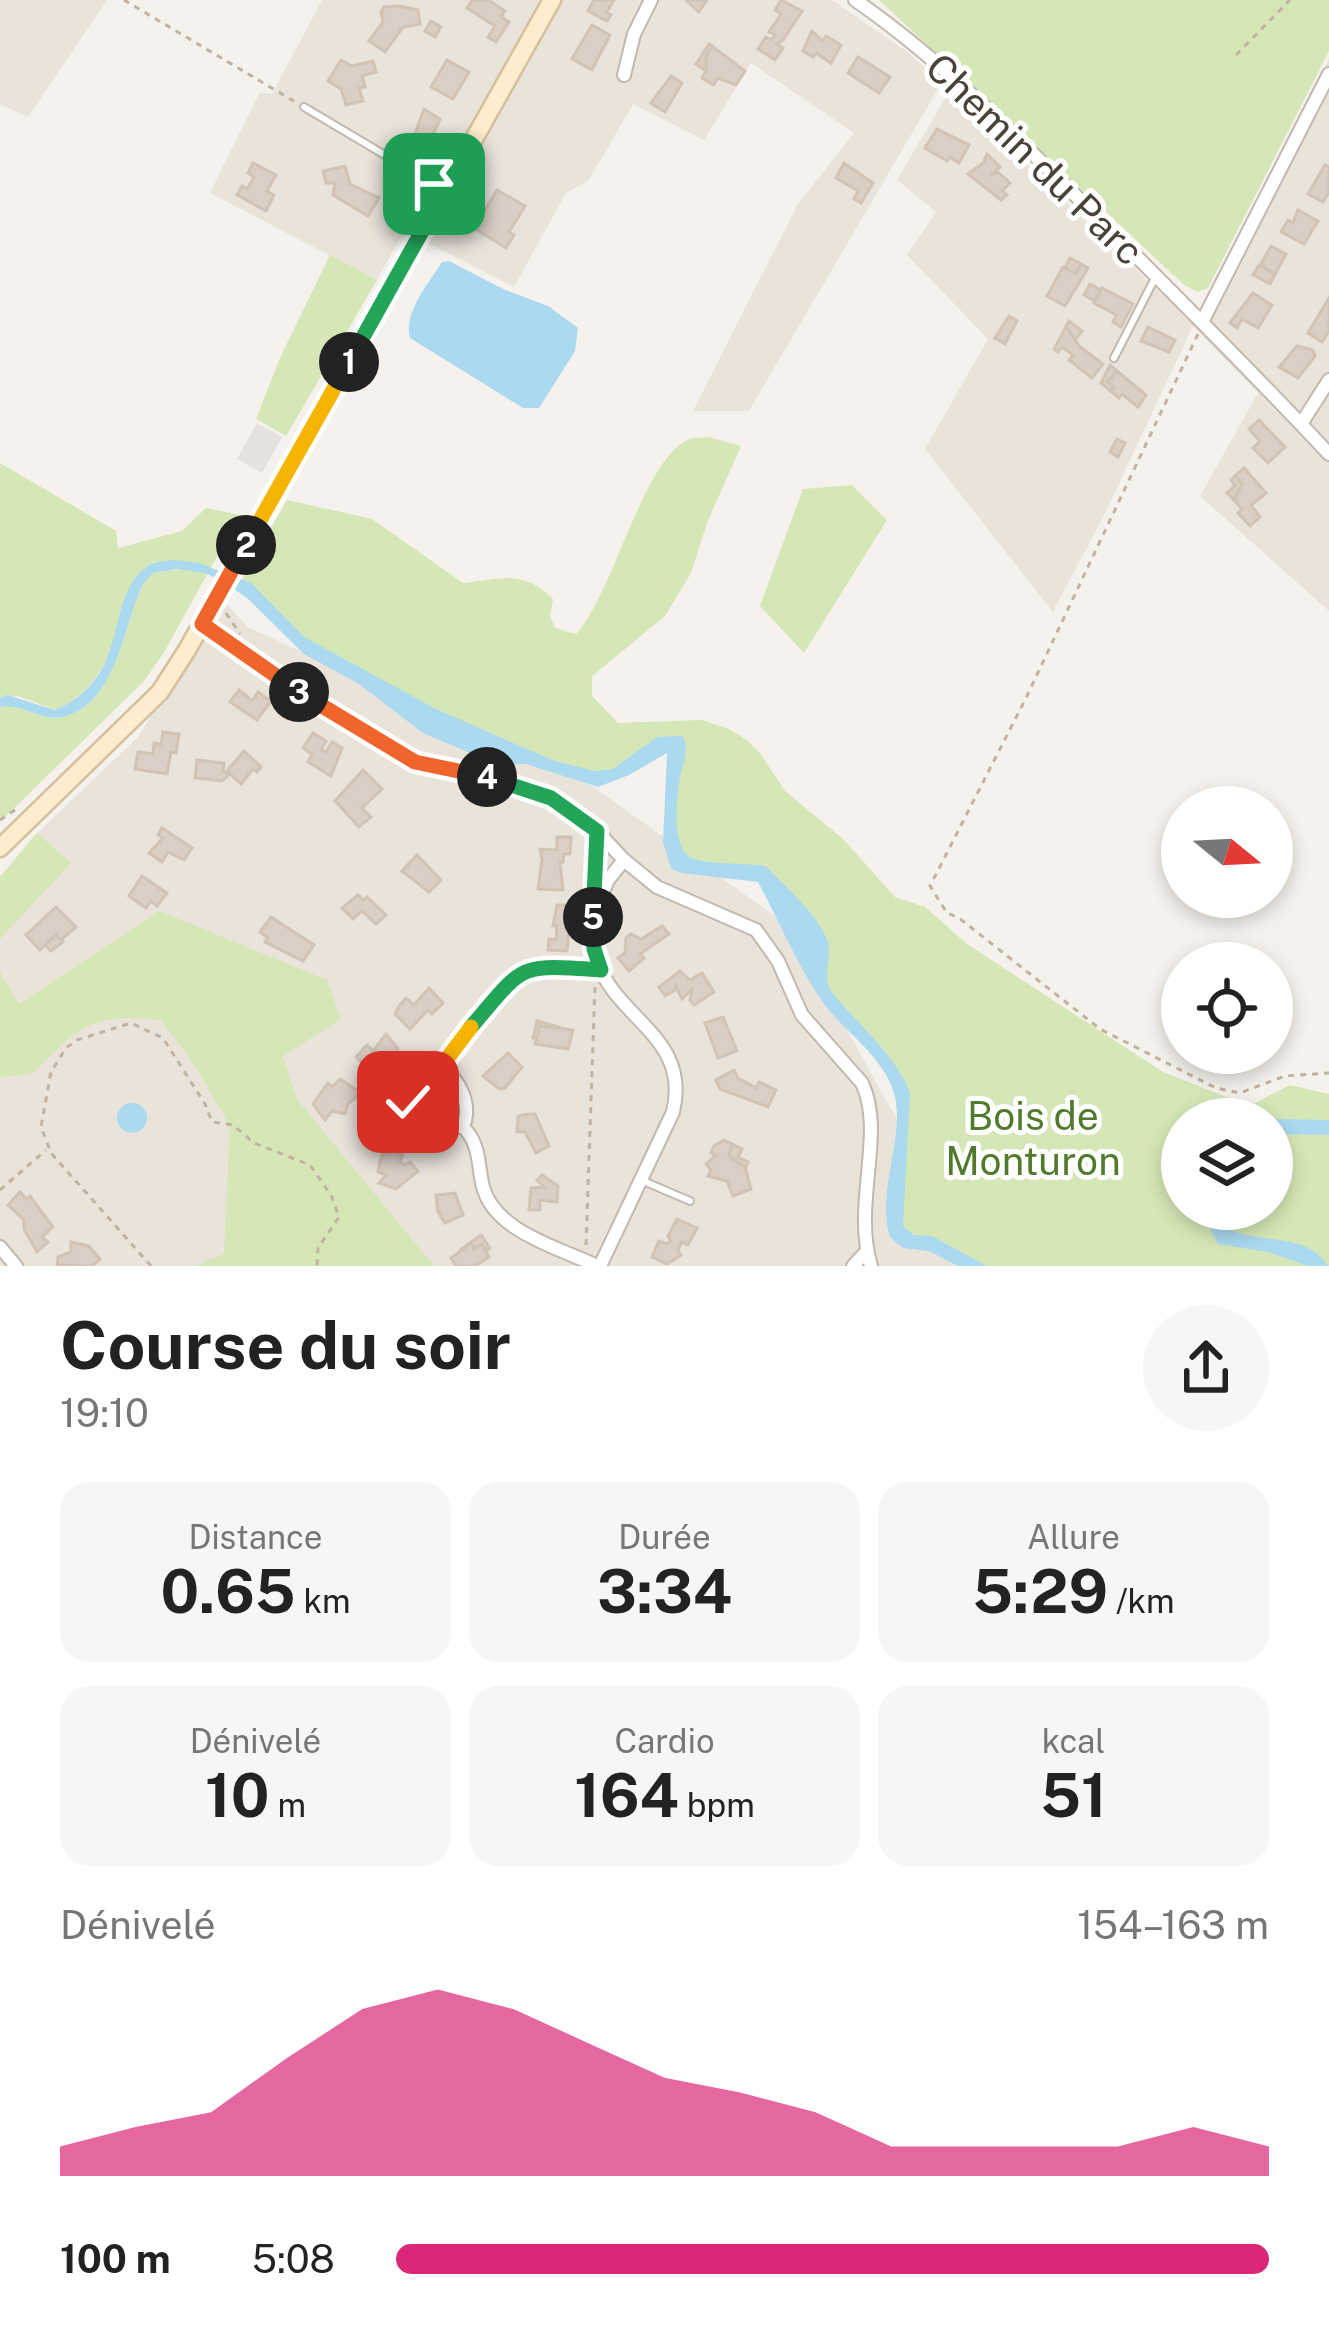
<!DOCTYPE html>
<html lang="fr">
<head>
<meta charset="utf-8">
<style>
	:root { --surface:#fff; --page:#f6f6f6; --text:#222; --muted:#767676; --accent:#db2777 }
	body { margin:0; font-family:"Public Sans",sans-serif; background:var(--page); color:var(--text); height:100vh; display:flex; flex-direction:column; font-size:45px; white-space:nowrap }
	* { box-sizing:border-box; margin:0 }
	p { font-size:39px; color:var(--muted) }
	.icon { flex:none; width:66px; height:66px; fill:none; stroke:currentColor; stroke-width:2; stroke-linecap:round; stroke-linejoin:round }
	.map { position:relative; height:1266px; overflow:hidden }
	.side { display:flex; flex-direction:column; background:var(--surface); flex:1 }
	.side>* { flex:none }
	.needle { width:78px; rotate:108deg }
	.fabs { position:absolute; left:1161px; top:786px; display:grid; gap:24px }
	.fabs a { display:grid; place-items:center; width:132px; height:132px; border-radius:50%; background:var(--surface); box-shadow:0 6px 18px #0003; font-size:60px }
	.pin { position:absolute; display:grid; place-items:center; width:102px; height:102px; color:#fff; margin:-51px; border-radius:24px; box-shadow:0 6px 18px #0006 }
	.km { position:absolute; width:60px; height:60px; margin:-30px; border-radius:50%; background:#222; color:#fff; font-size:33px; line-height:60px; text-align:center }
	.round { display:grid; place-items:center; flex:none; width:126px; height:126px; border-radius:63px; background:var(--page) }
	.headline { display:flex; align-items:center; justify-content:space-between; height:204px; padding:0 60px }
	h1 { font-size:66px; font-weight:700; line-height:90px }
	.metrics { display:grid; grid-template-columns:repeat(3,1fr); gap:18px; height:204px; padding:12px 60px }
	.metrics div { display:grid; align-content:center; border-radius:30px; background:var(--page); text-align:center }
	.metrics b { font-size:60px; font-weight:700 }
	.metrics small { font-size:33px; font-weight:400 }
	.metrics p { font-size:33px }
	.chart { height:336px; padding:24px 60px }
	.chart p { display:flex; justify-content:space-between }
	.chart svg { width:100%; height:216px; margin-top:12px; fill:var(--accent); opacity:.7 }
	ul { padding:0 60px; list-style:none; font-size:39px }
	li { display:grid; grid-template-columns:192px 144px 1fr; align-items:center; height:90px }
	li i { height:30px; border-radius:15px; background:var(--accent) }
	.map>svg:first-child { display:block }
</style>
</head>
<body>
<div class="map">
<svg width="1329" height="1266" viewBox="0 0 1329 1266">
	<rect width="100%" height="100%" fill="#f5f1ec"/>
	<!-- residential -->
	<g fill="#e9e3da">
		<polygon points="0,0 107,0 28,117 0,104"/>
		<polygon points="322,0 832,0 906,51 942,82 749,411 693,411 798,204 854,133 751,63 704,140 633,104 589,180 566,193 514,287 404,231 377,280 210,193 260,92 272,94"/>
		<polygon points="1329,59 1329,611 1200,496 1258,393 1193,326 1105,513 1053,612 925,449 988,339 907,255 936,212 897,180 950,90 1193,324"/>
		<polygon points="223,600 248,627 592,786 789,926 887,1102 986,1266 0,1266 0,877 37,833 138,737"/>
	</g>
	<!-- industrial -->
	<polygon fill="#e5e1dd" points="257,423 282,437 262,473 237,459"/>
	<!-- green -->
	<g fill="#d5e7b6" fill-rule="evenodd">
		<polygon points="879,0 1329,0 1329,51 1208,288 1197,292 1183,284"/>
		<polygon points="330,255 377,280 286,436 256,419 280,358"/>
		<path d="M708,437L741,446L707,523L691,573L665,616L592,676V696L618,723L702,720L729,729L748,741L760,753L785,791L843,839L895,897L925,907L967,944L1163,1072L1237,1101L1255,1103L1290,1085L1329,1094V1266H972L897,1236L904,1094L830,997L754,873L673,864L678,742L600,784L458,733L312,650L239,584L287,500L372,519L463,583C500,579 524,569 553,599L550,616L555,628L576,634C615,591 641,462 689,439C695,437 702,438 708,437ZM1182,1119H1272V1209H1182Z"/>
		<path d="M0,463L116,531L118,548L182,531L206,508L240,515L163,654L143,682L0,822V707C23,703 41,722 63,717C117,704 123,625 143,584L153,573L179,569L154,562L134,581C117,631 109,688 55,710L18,696L0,698Z"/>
		<polygon points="852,485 887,520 804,653 760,606 803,489"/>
		<polygon points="37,833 71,863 0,939 0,877"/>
		<path d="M159,911L327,980L341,1019L283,1056L297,1099L434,1266H195L224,1254L230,1126L194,1064L161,1020C92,1012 79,1026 32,1074L0,1077V972L19,1004Z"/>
	</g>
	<!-- water -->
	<g fill="#abd9ef">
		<path d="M449,261L503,289L548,306L578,328L575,351L539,408H523L410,338C403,313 429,283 442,262Z"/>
		<path d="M175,560L199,563L251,583L304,637L436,709L552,760L593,771L613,769L657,737L683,736C689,750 684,759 681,773C677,793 670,844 690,857C703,865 748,863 766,866C785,887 815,912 826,937C834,957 821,977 831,991C855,1022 898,1057 910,1093L903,1226L914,1235L932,1236L987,1266H958L929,1251L903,1248L890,1237C875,1189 908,1134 893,1090C882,1056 845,1032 824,1004C798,967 779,921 758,882L681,873L671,868L663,842L667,753L629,775L598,787L526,764H496L423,733L359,684L304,654L248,599L226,583L205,573L177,569L153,573L143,584C123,625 117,704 63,717C41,722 23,703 0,707V698L7,695L55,710C134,677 102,597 148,566C155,561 166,561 175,560Z"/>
		<circle cx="132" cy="1118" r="15"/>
		<polygon points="1272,1119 1329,1120 1329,1135 1272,1134"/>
		<path d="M1200,1209H1214L1217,1221C1247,1249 1304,1227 1328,1266H1308L1268,1252L1218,1244Z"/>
	</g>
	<!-- building -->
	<g fill="#dacfc4" stroke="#d1c4b5" stroke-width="3">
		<polygon points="473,0 488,0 505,11 501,17 509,22 496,42 488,37 495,26 467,8"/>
		<polygon points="594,0 614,0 606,13 611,15 607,21 588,11"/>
		<polygon points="686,0 707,0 699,12"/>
		<polygon points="781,0 802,11 783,40 777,44 783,48 775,60 758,49 766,37 771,40 775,35 769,32 781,14 775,10"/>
		<polygon points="399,6 418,10 420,24 403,27 385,52 369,41 383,22 381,12 384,7"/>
		<polygon points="431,21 441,27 435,37 425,31"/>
		<polygon points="592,25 610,35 592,70 572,59"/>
		<polygon points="812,31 823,41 826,36 841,45 831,63 816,53 813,57 803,51"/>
		<polygon points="709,44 712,46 703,69 696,64"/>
		<polygon points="712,46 745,71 736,85 718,78 713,85 702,78 706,71 706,56"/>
		<polygon points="858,57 890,77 879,93 848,73"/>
		<polygon points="341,60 352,66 373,61 376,72 362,76 365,87 359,88 363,101 346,105 341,89 328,81"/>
		<polygon points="447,60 469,72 453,99 431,87"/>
		<polygon points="671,76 682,83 665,112 651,103"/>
		<polygon points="424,109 440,119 422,158 409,150"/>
		<polygon points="937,129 969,145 959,163 950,157 947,161 925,148"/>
		<polygon points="987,154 1000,167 993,174 999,173 1010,183 1002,191 1007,195 1001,200 968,174 983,163"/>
		<polygon points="253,163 276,175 267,191 274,195 266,211 237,195 242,186 247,189 254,177 248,173"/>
		<polygon points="844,163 873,183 861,203 854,199 858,191 836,178"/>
		<polygon points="1325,165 1329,167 1329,192 1323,202 1308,194"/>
		<polygon points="345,166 350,184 379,198 368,216 333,195 335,183 326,183 323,171"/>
		<polygon points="497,190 525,206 509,232 514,235 506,248 474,228"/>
		<polygon points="1298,210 1318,221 1304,244 1281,232 1288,220 1293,223"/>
		<polygon points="1271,246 1286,254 1275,274 1260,266"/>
		<polygon points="1070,258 1081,264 1076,274 1065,268"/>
		<polygon points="1081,264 1088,268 1065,306 1047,296 1063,267 1076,274"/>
		<polygon points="1259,265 1275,274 1270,284 1253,275"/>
		<polygon points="1090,284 1101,290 1095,301 1084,295"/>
		<polygon points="1102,288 1133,304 1121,327 1113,322 1116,315 1094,303"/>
		<polygon points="1253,293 1272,305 1258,328 1242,319 1237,328 1230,323"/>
		<polygon points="1329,298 1329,331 1322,342 1308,333"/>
		<polygon points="1009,316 1017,321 1005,344 995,338"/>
		<polygon points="1069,321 1082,331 1075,340 1066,327"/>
		<polygon points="1066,327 1079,346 1103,364 1092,378 1069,360 1073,355 1062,347 1058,352 1054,349"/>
		<polygon points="1148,327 1175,340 1169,352 1141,341"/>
		<polygon points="1297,346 1313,350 1315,356 1298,378 1279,367"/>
		<polygon points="1110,365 1117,371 1107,382 1114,387 1111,391 1101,383"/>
		<polygon points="1117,371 1146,395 1138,407 1122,394 1119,398 1111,391 1114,387 1107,382"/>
		<polygon points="1259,420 1285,447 1268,463 1253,448 1260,441 1249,429"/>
		<polygon points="1117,439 1125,443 1118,457 1110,452"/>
		<polygon points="1244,468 1266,493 1251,505 1260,517 1250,526 1238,513 1242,509 1234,500 1242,484 1235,476"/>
		<polygon points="1235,476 1242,484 1234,500 1227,493 1235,485 1231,480"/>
		<polygon points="239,690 252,701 258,692 271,701 257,720 230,702"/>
		<polygon points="163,732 179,734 176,753 171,752 167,774 135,769 138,752 153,754 154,743 161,744"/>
		<polygon points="313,733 326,741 321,750 326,752 332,742 342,748 331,776 308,762 312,754 303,748"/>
		<polygon points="244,751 261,767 257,772 253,769 241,784 227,771"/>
		<polygon points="197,760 224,763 223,772 230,774 222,781 195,778"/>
		<polygon points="363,770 382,789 362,808 371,817 359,827 335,801"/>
		<polygon points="162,828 192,848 184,860 168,852 162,862 149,853 163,838 158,835"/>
		<polygon points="557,837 571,837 570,854 564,854 563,862 560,863 563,890 538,889 542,859 540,849 557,850"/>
		<polygon points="417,855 441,880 429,892 402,871"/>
		<polygon points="142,876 167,893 157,906 151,901 146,908 129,896"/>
		<polygon points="358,895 363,900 367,897 386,915 376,924 362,911 353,919 342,908"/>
		<polygon points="557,905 571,905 567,951 548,950 549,939 556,940 557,926 553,926"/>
		<polygon points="56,907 76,927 61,940 56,935 40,950 26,935"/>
		<polygon points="271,917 314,945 303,961 265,942 268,938 260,932"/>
		<polygon points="662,926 669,934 640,954 644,958 629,971 618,958 625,953 626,938 631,934 641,939"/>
		<polygon points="56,935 63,942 51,951 45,945"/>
		<polygon points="680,971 690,980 702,973 714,992 694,1005 690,1000 692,989 682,999 675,984 675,990 665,996 659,987"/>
		<polygon points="429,988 443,1003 432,1014 428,1010 410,1029 395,1014 399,1006 406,998 414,1005"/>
		<polygon points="723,1017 737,1051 718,1058 705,1023"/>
		<polygon points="537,1021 559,1027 558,1031 540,1026 537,1039 533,1038"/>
		<polygon points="540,1026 573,1030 568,1049 535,1044"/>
		<polygon points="386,1034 398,1049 387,1060 381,1055 369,1070 356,1057 367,1045 373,1051"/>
		<polygon points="508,1053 522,1067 505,1088 499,1089 483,1076"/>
		<polygon points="734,1070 738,1078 756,1088 759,1082 776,1090 768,1107 720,1089 716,1080"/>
		<polygon points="340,1079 361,1093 348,1104 345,1114 332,1111 325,1120 313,1104 328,1083 332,1087"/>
		<polygon points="529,1114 535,1114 549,1146 536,1153 525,1132 517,1132 518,1116"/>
		<polygon points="724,1140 732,1144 729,1156 739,1164 744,1163 751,1189 733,1196 727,1181 708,1176 711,1170 706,1164 716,1155 711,1153 714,1146"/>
		<polygon points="732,1144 742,1149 738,1157 748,1162 746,1167 729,1156"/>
		<polygon points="389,1150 403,1155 400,1161 404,1165 410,1162 418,1171 396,1189 379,1183 386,1175 378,1172 380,1162 383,1152 387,1154"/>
		<polygon points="542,1175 558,1186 557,1202 540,1200 540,1210 529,1210 531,1188 544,1187 537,1180"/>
		<polygon points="20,1192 27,1199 30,1196 53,1227 42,1237 48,1242 37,1252 24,1229 24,1220 8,1205"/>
		<polygon points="455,1193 463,1215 445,1223 438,1212 436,1195"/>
		<polygon points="677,1219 697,1228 688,1245 682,1242 678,1250 681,1255 667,1264 652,1257 659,1241 666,1244 671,1241 668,1236"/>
		<polygon points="481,1235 490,1248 486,1251 482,1244 474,1249 471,1243 460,1250"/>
		<polygon points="71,1242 89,1246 100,1259 92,1266 57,1265 58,1257 71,1252"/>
		<polygon points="471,1243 474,1249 482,1244 489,1257 475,1266 456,1266 451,1258"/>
	</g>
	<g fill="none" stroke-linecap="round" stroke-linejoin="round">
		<!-- lane casing -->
		<g stroke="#c1b8ae" stroke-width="10">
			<g id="lane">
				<polyline points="304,107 442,189"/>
				<polyline points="1114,358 1156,276"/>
				<polyline points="641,1180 690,1201"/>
			</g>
		</g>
		<!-- street casing -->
		<g stroke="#c1b8ae" stroke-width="16">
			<g id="street">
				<path d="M855,0C938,57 1009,130 1080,200C1164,284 1248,367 1329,454"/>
				<polyline points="624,75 634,34 651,0"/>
				<polyline points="1203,320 1329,74"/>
				<polyline points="1301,424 1329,380"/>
				<path d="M202,624L304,696L415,762L535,791L579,815L597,831C594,871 584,923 597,961C617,1020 691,1037 673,1112L600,1266"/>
				<polyline points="597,831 624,860"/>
				<path d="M596,909L608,880L624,860L657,887L756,930L778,961L802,1015L862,1083C886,1134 852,1203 871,1266"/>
				<path d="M442,1068C459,1079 470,1102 465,1121L459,1127L433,1126L408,1105C409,1090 427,1071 442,1068Z"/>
				<path d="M462,1126C481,1144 477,1163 483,1187C495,1232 560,1248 597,1266"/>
				<polyline points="0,1247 16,1266"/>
				<polyline points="853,1266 867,1251"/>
			</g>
		</g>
		<!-- secondary casing -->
		<g stroke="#d3c09d" stroke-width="21">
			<polyline id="secondary" points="0,848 160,692 187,650 552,0"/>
		</g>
		<!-- path -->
		<g stroke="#c2b3a0" stroke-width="3" stroke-dasharray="6 6" stroke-linecap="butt">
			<polyline points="124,0 297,103"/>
			<polyline points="1236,55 1290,0"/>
			<polyline points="1198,334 1026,698 930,886 947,913 959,918 1100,1029 1216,1088 1240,1093 1285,1076 1329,1073"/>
			<polyline points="226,613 240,634"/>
			<polyline points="0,820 18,808"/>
			<polyline points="446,1056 524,970 541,966 583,969"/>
			<polyline points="0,1190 46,1150"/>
			<polyline points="586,1245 595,985"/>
			<polyline points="151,1266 51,1153 41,1127 51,1072 66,1048 77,1040 131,1023 163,1038 205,1104 212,1122 233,1125 254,1143 310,1165 331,1195 339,1217 318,1248 317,1266"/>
		</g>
		<!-- lane -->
		<use href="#lane" stroke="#fff" stroke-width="6"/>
		<!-- street -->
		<use href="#street" stroke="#fff" stroke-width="12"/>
		<!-- secondary -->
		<use href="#secondary" stroke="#fdedce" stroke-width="16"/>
	</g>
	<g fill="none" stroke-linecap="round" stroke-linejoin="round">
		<!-- split-1 casing -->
		<g stroke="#fff" stroke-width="24">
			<polyline id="split-1" points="349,362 445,190 434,184"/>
		</g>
		<!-- split-2 casing -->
		<g stroke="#fff" stroke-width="24">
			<polyline id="split-2" points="246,545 349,362"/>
		</g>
		<!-- split-3 casing -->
		<g stroke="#fff" stroke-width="24">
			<polyline id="split-3" points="246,545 202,624 299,692"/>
		</g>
		<!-- split-4 casing -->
		<g stroke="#fff" stroke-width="24">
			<polyline id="split-4" points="299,692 415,762 487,777"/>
		</g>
		<!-- split-5 casing -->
		<g stroke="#fff" stroke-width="24">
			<polyline id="split-5" points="487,777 551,798 597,831 593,917"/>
		</g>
		<!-- split-6 casing -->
		<g stroke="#fff" stroke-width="24">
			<path id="split-6" d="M471,1027C525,964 516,964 601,970L594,949L593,917"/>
		</g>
		<!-- split-7 casing -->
		<g stroke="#fff" stroke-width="24">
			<polyline id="split-7" points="408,1102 411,1093 440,1068 471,1027"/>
		</g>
		<!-- split-1 -->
		<use href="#split-1" stroke="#22a559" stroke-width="15"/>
		<!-- split-2 -->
		<use href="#split-2" stroke="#f5b400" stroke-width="15"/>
		<!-- split-3 -->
		<use href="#split-3" stroke="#f0652b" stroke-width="15"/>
		<!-- split-4 -->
		<use href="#split-4" stroke="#f0652b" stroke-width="15"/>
		<!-- split-5 -->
		<use href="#split-5" stroke="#22a559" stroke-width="15"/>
		<!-- split-6 -->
		<use href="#split-6" stroke="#22a559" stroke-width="15"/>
		<!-- split-7 -->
		<use href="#split-7" stroke="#f5b400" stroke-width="15"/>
	</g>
	<g text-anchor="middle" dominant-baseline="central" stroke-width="10" stroke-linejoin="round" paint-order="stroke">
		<!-- street labels -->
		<g font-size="39" fill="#494239" stroke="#fff">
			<text transform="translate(1035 159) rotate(44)">Chemin du Parc</text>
		</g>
		<!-- park labels -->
		<g font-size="39" fill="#517a2d" stroke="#fff">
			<text x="1033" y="1116">Bois de<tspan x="1033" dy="45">Monturon</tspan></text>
		</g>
	</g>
</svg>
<div class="fabs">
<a><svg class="needle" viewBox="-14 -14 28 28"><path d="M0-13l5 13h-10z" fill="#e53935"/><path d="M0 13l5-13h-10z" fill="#767676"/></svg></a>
<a><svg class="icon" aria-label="locate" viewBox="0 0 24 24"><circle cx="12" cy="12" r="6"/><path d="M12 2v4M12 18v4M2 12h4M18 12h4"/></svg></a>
<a><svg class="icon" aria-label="layers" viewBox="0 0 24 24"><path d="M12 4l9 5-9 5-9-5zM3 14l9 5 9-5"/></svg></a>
</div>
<div class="pin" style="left:434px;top:184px;background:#1e9e55"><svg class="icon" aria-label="arrive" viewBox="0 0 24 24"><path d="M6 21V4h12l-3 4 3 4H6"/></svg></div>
<div class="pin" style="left:408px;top:1102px;background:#d93025"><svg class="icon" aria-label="check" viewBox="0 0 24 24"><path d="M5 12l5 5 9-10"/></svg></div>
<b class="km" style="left:349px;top:362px">1</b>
<b class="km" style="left:246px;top:545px">2</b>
<b class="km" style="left:299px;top:692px">3</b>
<b class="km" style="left:487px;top:777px">4</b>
<b class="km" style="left:593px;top:917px">5</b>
</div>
<section class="side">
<div class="headline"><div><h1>Course du soir</h1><p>19:10</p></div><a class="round"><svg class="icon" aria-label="share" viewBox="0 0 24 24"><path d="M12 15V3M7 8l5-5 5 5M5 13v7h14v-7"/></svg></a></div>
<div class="metrics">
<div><p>Distance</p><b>0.65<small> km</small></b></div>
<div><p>Durée</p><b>3:34</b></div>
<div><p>Allure</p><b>5:29<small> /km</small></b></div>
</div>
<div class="metrics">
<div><p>Dénivelé</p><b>10<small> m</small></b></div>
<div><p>Cardio</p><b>164<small> bpm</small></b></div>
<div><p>kcal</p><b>51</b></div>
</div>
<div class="chart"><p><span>Dénivelé</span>154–163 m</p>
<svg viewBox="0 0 160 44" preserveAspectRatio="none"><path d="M0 44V38L10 34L20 31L30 20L40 10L50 6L60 10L70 17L80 24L90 27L100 31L110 38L120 38L130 38L140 38L150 34L160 38V44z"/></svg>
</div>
<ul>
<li><b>100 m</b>5:08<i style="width:100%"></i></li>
</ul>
</section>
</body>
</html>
